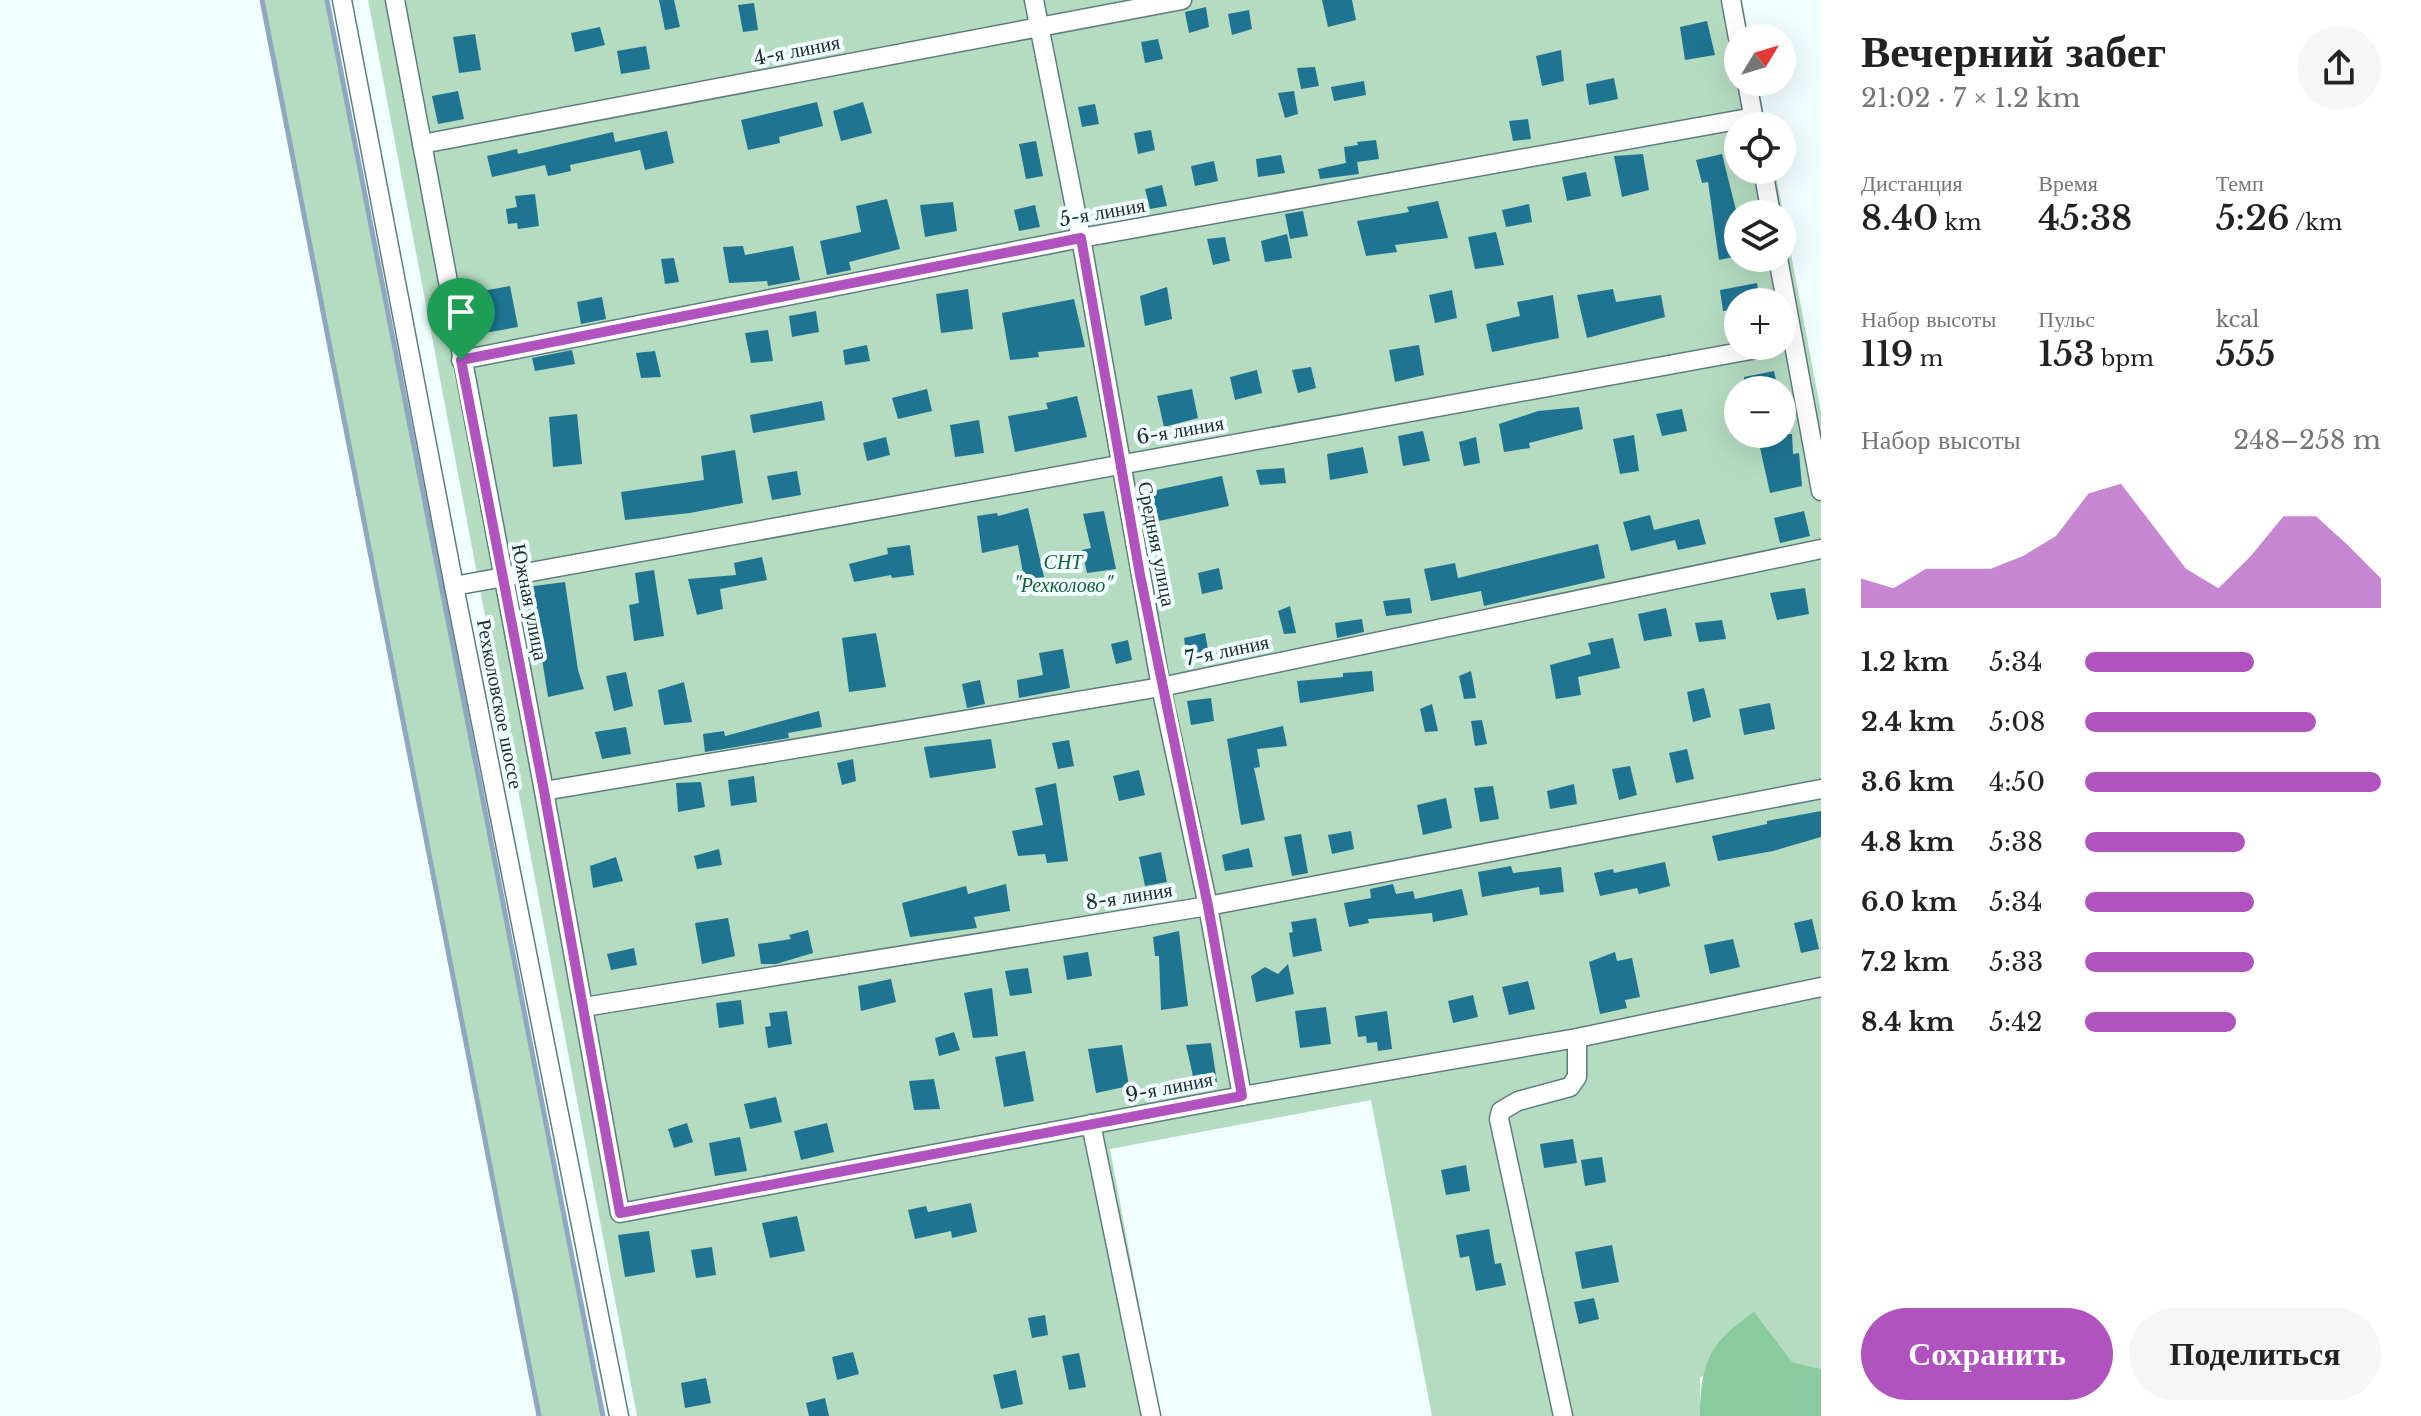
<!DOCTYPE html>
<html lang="ru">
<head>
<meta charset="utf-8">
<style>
	:root { --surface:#fff; --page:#f6f6f6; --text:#222; --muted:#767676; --accent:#b053be }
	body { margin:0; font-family:"Libre Baskerville",serif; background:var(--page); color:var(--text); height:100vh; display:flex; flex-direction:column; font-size:30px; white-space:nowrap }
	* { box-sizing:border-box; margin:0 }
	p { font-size:26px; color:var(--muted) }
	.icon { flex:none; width:44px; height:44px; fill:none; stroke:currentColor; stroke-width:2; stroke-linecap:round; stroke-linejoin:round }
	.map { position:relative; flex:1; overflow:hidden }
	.details { display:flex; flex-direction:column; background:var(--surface); width:600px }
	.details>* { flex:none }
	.needle { width:52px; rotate:52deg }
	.controls { position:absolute; left:1724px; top:24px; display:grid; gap:16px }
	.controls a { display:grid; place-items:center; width:72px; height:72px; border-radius:50%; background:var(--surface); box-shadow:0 8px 32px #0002; font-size:40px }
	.pin { position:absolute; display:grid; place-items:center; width:68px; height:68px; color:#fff; margin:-82px -34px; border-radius:50% 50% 50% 0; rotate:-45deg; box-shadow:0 0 8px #0007 }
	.pin .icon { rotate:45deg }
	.round { display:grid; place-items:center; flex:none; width:84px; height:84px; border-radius:42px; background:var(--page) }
	.head { display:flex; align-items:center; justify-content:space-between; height:136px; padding:0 40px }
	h1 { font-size:44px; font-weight:600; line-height:60px }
	.metrics { display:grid; grid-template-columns:repeat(3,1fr); gap:12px; height:136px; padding:8px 40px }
	.metrics div { display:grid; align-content:center }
	.metrics b { font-size:34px; font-weight:600 }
	.metrics small { font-size:22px; font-weight:400 }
	.metrics p { font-size:22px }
	.chart { height:224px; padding:16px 40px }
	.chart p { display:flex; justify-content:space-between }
	.chart svg { width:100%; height:144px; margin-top:8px; fill:var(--accent); opacity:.7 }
	.action { display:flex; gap:16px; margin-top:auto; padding:16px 40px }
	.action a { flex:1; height:92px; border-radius:48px; background:var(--accent); color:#fff; font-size:32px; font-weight:600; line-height:92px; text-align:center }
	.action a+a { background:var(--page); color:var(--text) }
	ul { padding:0 40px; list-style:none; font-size:26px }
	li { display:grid; grid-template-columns:128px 96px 1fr; align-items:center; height:60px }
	li i { height:20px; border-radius:10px; background:var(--accent) }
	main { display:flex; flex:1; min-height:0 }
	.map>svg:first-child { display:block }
</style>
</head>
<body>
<main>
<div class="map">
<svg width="1821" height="1416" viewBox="0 0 1821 1416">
	<rect width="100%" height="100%" fill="#f0feff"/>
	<!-- green -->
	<g fill="#b5dcc1" fill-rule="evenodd">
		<polygon points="262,0 327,0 603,1416 539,1416"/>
		<path d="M368,0H1742L1749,38H1738V82H1758L1766,126H1738V170H1775L1821,412V1369L1792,1362L1700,1377V1416H1432L1371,1100L1110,1149L1160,1416H637ZM1738,214H1782V258H1738ZM1738,302H1782V346H1738ZM1738,390H1782V434H1738Z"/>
	</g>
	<!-- forest -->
	<path fill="#89ca9e" d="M1754,1312L1792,1362L1821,1369V1416H1700C1701,1362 1709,1343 1754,1312Z"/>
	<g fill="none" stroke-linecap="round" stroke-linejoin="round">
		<!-- stream -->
		<g stroke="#90a8bf" stroke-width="5">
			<polyline points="262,0 539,1416"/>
			<polyline points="327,0 603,1416"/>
		</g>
	</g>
	<!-- building -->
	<g fill="#1f7492">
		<polygon points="659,0 674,0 680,27 665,30"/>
		<polygon points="1322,0 1352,0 1356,20 1328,27"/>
		<polygon points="754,3 758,30 743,32 738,5"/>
		<polygon points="1206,7 1209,27 1189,33 1185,12"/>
		<polygon points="1249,10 1252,29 1232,35 1228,14"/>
		<polygon points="1707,21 1715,55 1685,60 1680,27"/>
		<polygon points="600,27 605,45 575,52 571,33"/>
		<polygon points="475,34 481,70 459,73 453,37"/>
		<polygon points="1158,39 1163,59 1145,63 1141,42"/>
		<polygon points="646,46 650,69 621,74 617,51"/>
		<polygon points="1561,50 1564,81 1542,86 1536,56"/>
		<polygon points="1315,67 1319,86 1301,89 1297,68"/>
		<polygon points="1614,78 1618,99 1589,105 1586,84"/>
		<polygon points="1364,81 1366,95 1334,101 1331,87"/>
		<polygon points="458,91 464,119 438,124 432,96"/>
		<polygon points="1294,91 1298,114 1285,118 1278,93"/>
		<polygon points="817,102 823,126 779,137 780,143 748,150 741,120"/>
		<polygon points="863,102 872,133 841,141 833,111"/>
		<polygon points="1095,104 1099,124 1082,127 1078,107"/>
		<polygon points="1528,119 1531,139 1513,141 1509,121"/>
		<polygon points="1151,130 1155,150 1138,154 1134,133"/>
		<polygon points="667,131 674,163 645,170 640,150 570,165 571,171 548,176 545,165 492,177 487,156 517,149 518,154 613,132 615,142"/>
		<polygon points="1376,140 1379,159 1357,162 1359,174 1320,179 1318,169 1346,163 1344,147 1358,145 1357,142"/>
		<polygon points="1036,141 1043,176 1026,179 1019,144"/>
		<polygon points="1643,154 1649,190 1622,197 1614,156"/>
		<polygon points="1722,154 1738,218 1738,256 1719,260 1708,182 1702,183 1696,160"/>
		<polygon points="1281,155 1285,173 1258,177 1256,159"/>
		<polygon points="1214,161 1218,181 1195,186 1191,166"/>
		<polygon points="1586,172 1591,196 1567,201 1562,177"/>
		<polygon points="1162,185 1167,206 1150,209 1145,189"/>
		<polygon points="535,194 539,226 518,229 517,223 508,224 506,209 517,207 515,196"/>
		<polygon points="887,199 900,249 849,262 851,270 827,275 820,241 861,232 856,206"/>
		<polygon points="1438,201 1448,238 1395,245 1397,252 1366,256 1357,221 1409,212 1407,207"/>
		<polygon points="953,202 957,231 925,237 920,205"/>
		<polygon points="1529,204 1532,222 1506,227 1502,210"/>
		<polygon points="1035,205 1040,227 1019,231 1014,210"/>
		<polygon points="1303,211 1308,236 1290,239 1285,214"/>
		<polygon points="1496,232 1504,265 1475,269 1468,237"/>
		<polygon points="1287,234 1292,258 1265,262 1261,241"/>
		<polygon points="1225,237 1230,261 1213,265 1207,239"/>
		<polygon points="743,246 745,255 793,246 800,280 768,286 767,281 729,283 723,247"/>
		<polygon points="674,258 679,282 665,284 661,259"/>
		<polygon points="1757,283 1760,302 1738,302 1738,309 1723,311 1720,290"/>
		<polygon points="510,286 518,327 479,334 471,293"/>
		<polygon points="1167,287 1172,319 1145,326 1140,296"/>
		<polygon points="968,289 973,329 941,333 936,294"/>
		<polygon points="1613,289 1616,302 1661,295 1665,317 1587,338 1577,295"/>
		<polygon points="1452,290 1457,318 1435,323 1429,295"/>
		<polygon points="1553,295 1559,338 1492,352 1486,324 1520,316 1517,302"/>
		<polygon points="602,297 606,319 581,324 577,302"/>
		<polygon points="1074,299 1085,347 1038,352 1039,357 1010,360 1002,313"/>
		<polygon points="816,311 819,332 792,337 789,316"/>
		<polygon points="768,330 773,361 751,363 745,333"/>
		<polygon points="867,345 870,361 845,365 843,350"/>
		<polygon points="1419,345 1424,375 1395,382 1389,350"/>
		<polygon points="572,350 575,364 535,371 532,358"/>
		<polygon points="655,351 661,377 641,378 636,353"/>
		<polygon points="1311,367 1316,388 1298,393 1292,370"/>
		<polygon points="1257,370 1262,393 1235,400 1230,377"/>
		<polygon points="1774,371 1778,390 1746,390 1744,377"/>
		<polygon points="927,389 932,411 898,419 892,398"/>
		<polygon points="1192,389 1198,418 1164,427 1157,396"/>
		<polygon points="1077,396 1087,437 1015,452 1008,416 1048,409 1046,403"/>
		<polygon points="822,401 825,420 753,433 750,415"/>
		<polygon points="1579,407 1583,429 1529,443 1530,448 1504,452 1499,424 1538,411"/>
		<polygon points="1682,409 1687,431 1662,436 1656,414"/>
		<polygon points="577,414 582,464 553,467 549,417"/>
		<polygon points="979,420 984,453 955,457 950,425"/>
		<polygon points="1423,431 1430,461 1403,466 1398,436"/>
		<polygon points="1757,434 1792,434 1793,454 1799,453 1802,486 1770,493"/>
		<polygon points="1634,435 1639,471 1620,474 1613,439"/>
		<polygon points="886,437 890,455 867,461 863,443"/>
		<polygon points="1476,437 1480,463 1464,466 1459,442"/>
		<polygon points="1363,447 1368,473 1330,480 1327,454"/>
		<polygon points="735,450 743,503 690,513 625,520 621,492 704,480 701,456"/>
		<polygon points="1284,468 1286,483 1260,485 1256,470"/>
		<polygon points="797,471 801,495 772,500 767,476"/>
		<polygon points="1222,476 1229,506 1154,522 1147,492"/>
		<polygon points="1028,508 1044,577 1024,579 1018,545 982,553 977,516 997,513 998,516"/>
		<polygon points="1104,511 1116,569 1087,573 1082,550 1091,548 1083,514"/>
		<polygon points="1804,511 1810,536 1780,543 1774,518"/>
		<polygon points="1650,515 1654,530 1699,519 1706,544 1678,550 1675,540 1631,551 1623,522"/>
		<polygon points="1598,544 1605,578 1484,606 1481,591 1431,601 1424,569 1455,563 1458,578"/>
		<polygon points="910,545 914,575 892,578 891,575 854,582 849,564 888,554 887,548"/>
		<polygon points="762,557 767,580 720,589 723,609 697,615 688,579 736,575 734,563"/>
		<polygon points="1219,568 1223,589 1202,594 1198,573"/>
		<polygon points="654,570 664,636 634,641 629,605 639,603 635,573"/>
		<polygon points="565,582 578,670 584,689 548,697 542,659 538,660 526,587"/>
		<polygon points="1805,588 1809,614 1777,620 1770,593"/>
		<polygon points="1410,598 1412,613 1386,616 1383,601"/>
		<polygon points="1290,606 1296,633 1284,634 1278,611"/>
		<polygon points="1666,608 1672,636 1644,641 1638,614"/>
		<polygon points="1362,619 1364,632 1337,638 1335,623"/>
		<polygon points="1722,620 1726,639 1699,642 1695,623"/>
		<polygon points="876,633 886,687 849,692 842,638"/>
		<polygon points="1205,633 1209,655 1187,660 1184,638"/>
		<polygon points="1613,638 1620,668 1578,677 1581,695 1556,699 1550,665 1591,654 1588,643"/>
		<polygon points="1128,640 1132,660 1116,664 1111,644"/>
		<polygon points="1063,649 1070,688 1019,698 1017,680 1043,675 1039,653"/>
		<polygon points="1372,671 1374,691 1300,703 1297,681 1343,677 1343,673"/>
		<polygon points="1471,671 1476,698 1464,699 1459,676"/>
		<polygon points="626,672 633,706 614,711 606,676"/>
		<polygon points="980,680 985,704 967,708 962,684"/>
		<polygon points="684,682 692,722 664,725 658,690"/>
		<polygon points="1704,688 1711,717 1693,722 1687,692"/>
		<polygon points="1211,698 1214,721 1191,725 1187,701"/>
		<polygon points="1770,703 1775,729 1744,735 1739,709"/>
		<polygon points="1432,704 1438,731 1425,732 1420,709"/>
		<polygon points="819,711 822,727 788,733 789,738 705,752 703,734 724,731 725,736"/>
		<polygon points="1482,720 1487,744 1475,746 1471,721"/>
		<polygon points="1283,726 1287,746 1257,749 1260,767 1254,768 1265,820 1241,825 1227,739"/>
		<polygon points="626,727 631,754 602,759 595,732"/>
		<polygon points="991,739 996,768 930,778 924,747"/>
		<polygon points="1069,740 1074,766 1058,769 1052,743"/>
		<polygon points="1687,749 1694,779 1676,783 1669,753"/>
		<polygon points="853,759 856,781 842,785 837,763"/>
		<polygon points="1630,766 1637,795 1619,800 1612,769"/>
		<polygon points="1139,770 1145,795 1119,801 1113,776"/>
		<polygon points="754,776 757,802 731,806 728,780"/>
		<polygon points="701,782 705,807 678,812 676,783"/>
		<polygon points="1056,783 1068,861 1047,863 1045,854 1018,856 1012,831 1043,825 1035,788"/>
		<polygon points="1574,784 1577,804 1550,809 1547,791"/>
		<polygon points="1493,786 1499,819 1480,822 1474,788"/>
		<polygon points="1446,798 1452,828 1423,835 1417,805"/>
		<polygon points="1821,811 1821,837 1773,851 1718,861 1712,836 1767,824 1767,821"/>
		<polygon points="1351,831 1354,849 1332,854 1328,835"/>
		<polygon points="1301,834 1308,873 1292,876 1284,837"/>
		<polygon points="1249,848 1253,867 1225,871 1222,855"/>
		<polygon points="719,849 722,865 697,869 694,856"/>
		<polygon points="1161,852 1167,882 1145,886 1139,857"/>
		<polygon points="616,857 623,881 593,888 590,866"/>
		<polygon points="1665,862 1670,886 1639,894 1637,888 1600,896 1594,873 1613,869 1614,873"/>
		<polygon points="1511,866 1513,873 1561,867 1564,892 1540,895 1539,887 1482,897 1478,872"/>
		<polygon points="1006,884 1010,911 974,917 977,928 910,937 902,903 966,886 968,894"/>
		<polygon points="1393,884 1396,894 1413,891 1415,899 1462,889 1468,915 1433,922 1432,913 1368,919 1369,923 1349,927 1344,903 1371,898 1370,889"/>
		<polygon points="728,918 735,956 702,964 695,923"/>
		<polygon points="1316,918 1322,951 1293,957 1289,933 1293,932 1291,922"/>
		<polygon points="1812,919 1819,949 1801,953 1794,923"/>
		<polygon points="808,930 813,953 776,964 761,964 758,944 791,939 789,935"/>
		<polygon points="1179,931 1188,1006 1161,1010 1159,956 1155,956 1153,937"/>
		<polygon points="1733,939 1740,967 1710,974 1704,945"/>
		<polygon points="634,948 637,965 611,970 607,954"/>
		<polygon points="1088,952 1092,976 1067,980 1063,956"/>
		<polygon points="1615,952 1617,961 1632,958 1640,997 1625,1000 1627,1008 1600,1014 1589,962"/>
		<polygon points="1288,964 1294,994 1256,1002 1251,976 1265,967 1278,974"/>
		<polygon points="1028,968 1032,993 1010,996 1005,971"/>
		<polygon points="891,979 896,1002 861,1011 858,986"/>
		<polygon points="1528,981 1535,1009 1509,1015 1502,987"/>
		<polygon points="992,988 998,1036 973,1038 964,993"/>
		<polygon points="1473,995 1478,1017 1453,1023 1448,1001"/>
		<polygon points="741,1000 744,1024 719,1028 716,1003"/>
		<polygon points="1326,1007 1331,1044 1300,1048 1295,1011"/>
		<polygon points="787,1011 792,1044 768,1048 765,1027 771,1026 769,1013"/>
		<polygon points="1387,1011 1392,1049 1378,1051 1377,1042 1367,1043 1366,1036 1358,1037 1355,1016"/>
		<polygon points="954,1032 960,1050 939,1056 935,1038"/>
		<polygon points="1211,1043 1217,1082 1195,1085 1186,1045"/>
		<polygon points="1122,1045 1129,1086 1096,1093 1088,1049"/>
		<polygon points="1025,1051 1034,1101 1004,1107 995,1057"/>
		<polygon points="934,1079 940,1109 914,1110 909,1081"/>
		<polygon points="776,1097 782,1122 750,1129 744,1104"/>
		<polygon points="687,1123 693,1142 674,1148 668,1129"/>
		<polygon points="827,1123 834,1152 801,1160 794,1131"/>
		<polygon points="740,1137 747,1171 715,1176 709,1143"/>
		<polygon points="1573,1139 1577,1163 1544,1168 1540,1144"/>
		<polygon points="1602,1157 1606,1182 1585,1186 1581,1160"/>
		<polygon points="1466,1165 1470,1191 1446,1195 1441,1170"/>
		<polygon points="971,1203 977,1232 952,1238 951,1231 915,1239 908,1210 926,1206 928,1212"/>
		<polygon points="797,1216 805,1251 770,1258 762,1223"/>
		<polygon points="1489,1229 1495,1264 1501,1263 1506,1285 1476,1291 1469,1256 1460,1258 1456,1235"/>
		<polygon points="649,1231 655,1272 625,1277 618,1235"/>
		<polygon points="1612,1245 1619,1282 1582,1289 1575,1252"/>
		<polygon points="712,1247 716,1275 696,1278 691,1250"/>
		<polygon points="1594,1298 1599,1319 1579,1324 1574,1302"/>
		<polygon points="1045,1315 1048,1335 1032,1338 1028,1318"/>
		<polygon points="853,1352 859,1374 837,1380 832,1357"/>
		<polygon points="1079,1353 1086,1387 1069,1390 1062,1356"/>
		<polygon points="1016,1370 1023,1404 1001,1409 993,1375"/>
		<polygon points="706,1378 711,1403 685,1408 681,1383"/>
		<polygon points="825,1398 829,1416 809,1416 806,1403"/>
	</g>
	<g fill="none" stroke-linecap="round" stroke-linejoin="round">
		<!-- minor casing -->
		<g stroke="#5e7d80" stroke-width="21">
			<g id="minor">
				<polyline points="342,0 454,586 619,1416"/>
				<polyline points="395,0 544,791 620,1213 1242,1096 1577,1038 1821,987"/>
				<polyline points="1034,0 1081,238 1161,687 1208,906 1242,1096"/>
				<polyline points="1731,0 1738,38"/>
				<polyline points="1747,82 1755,126"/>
				<polyline points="422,144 1182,0"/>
				<polyline points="1763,170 1771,214"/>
				<polyline points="1778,258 1821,491"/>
				<polyline points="461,360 1081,238 1754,117"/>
				<polyline points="454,586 1773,346"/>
				<polyline points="544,791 1161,687 1821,549"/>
				<polyline points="584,1007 1208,906 1821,789"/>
				<polyline points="1091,1124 1151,1416"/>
				<polyline points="1563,1416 1499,1119 1501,1111 1518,1101 1570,1087 1577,1077 1577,1038"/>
			</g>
		</g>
		<!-- minor -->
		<use href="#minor" stroke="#fff" stroke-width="18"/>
	</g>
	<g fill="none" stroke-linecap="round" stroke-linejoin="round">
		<!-- route casing -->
		<g stroke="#fff" stroke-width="16">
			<polygon id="route" points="1081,238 1140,575 1208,906 1242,1096 620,1213 544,791 461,360"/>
		</g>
		<!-- route -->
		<use href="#route" stroke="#b053be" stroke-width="10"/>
	</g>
	<g text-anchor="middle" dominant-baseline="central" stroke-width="8" stroke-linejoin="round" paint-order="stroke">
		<!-- street labels -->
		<g font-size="20" fill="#202d2e" stroke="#f0feff">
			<text transform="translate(797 50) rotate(-11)">4-я линия</text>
			<text transform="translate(1102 212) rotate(-10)">5-я линия</text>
			<text transform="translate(1180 430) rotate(-10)">6-я линия</text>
			<text transform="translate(1157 544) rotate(79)">Средняя улица</text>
			<text transform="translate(530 602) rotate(79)">Южная улица</text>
			<text transform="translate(1227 650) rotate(-12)">7-я линия</text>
			<text transform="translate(500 704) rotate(79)">Рехколовское шоссе</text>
			<text transform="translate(1129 896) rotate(-9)">8-я линия</text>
			<text transform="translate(1169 1087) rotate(-11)">9-я линия</text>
		</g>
		<!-- park labels -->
		<g font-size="20" font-style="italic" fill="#165f37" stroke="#f0feff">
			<text x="1063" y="562">СНТ<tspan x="1063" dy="23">"Рехколово"</tspan></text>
		</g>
	</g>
</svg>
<div class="controls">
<a><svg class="needle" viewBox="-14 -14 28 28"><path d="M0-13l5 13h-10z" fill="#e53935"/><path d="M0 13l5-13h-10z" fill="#767676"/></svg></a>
<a><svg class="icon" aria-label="locate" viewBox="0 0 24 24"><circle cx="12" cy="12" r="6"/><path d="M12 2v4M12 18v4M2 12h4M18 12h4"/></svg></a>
<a><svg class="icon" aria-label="layers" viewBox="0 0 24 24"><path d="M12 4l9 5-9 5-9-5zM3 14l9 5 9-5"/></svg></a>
<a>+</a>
<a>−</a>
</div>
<div class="pin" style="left:461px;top:360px;background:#1e9e55"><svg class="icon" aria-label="arrive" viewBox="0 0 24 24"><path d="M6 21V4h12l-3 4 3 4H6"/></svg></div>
</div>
<section class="details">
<div class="head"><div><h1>Вечерний забег</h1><p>21:02 · 7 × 1.2 km</p></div><a class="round"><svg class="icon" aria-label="share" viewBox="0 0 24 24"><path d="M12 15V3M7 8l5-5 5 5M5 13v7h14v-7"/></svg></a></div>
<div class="metrics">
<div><p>Дистанция</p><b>8.40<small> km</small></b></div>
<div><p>Время</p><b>45:38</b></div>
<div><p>Темп</p><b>5:26<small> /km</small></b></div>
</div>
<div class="metrics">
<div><p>Набор высоты</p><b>119<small> m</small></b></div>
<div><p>Пульс</p><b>153<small> bpm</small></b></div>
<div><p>kcal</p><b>555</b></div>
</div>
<div class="chart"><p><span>Набор высоты</span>248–258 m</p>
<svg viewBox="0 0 160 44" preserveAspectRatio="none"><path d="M0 44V35L10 38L20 32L30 32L40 32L50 28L60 22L70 9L80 6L90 19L100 32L110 38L120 28L130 16L140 16L150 25L160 35V44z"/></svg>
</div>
<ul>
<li><b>1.2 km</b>5:34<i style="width:57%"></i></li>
<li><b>2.4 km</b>5:08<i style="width:78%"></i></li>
<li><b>3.6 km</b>4:50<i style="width:100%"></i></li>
<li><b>4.8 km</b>5:38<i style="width:54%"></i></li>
<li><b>6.0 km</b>5:34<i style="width:57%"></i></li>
<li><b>7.2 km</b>5:33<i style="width:57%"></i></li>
<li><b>8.4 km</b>5:42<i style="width:51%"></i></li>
</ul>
<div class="action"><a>Сохранить</a><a>Поделиться</a></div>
</section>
</main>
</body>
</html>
